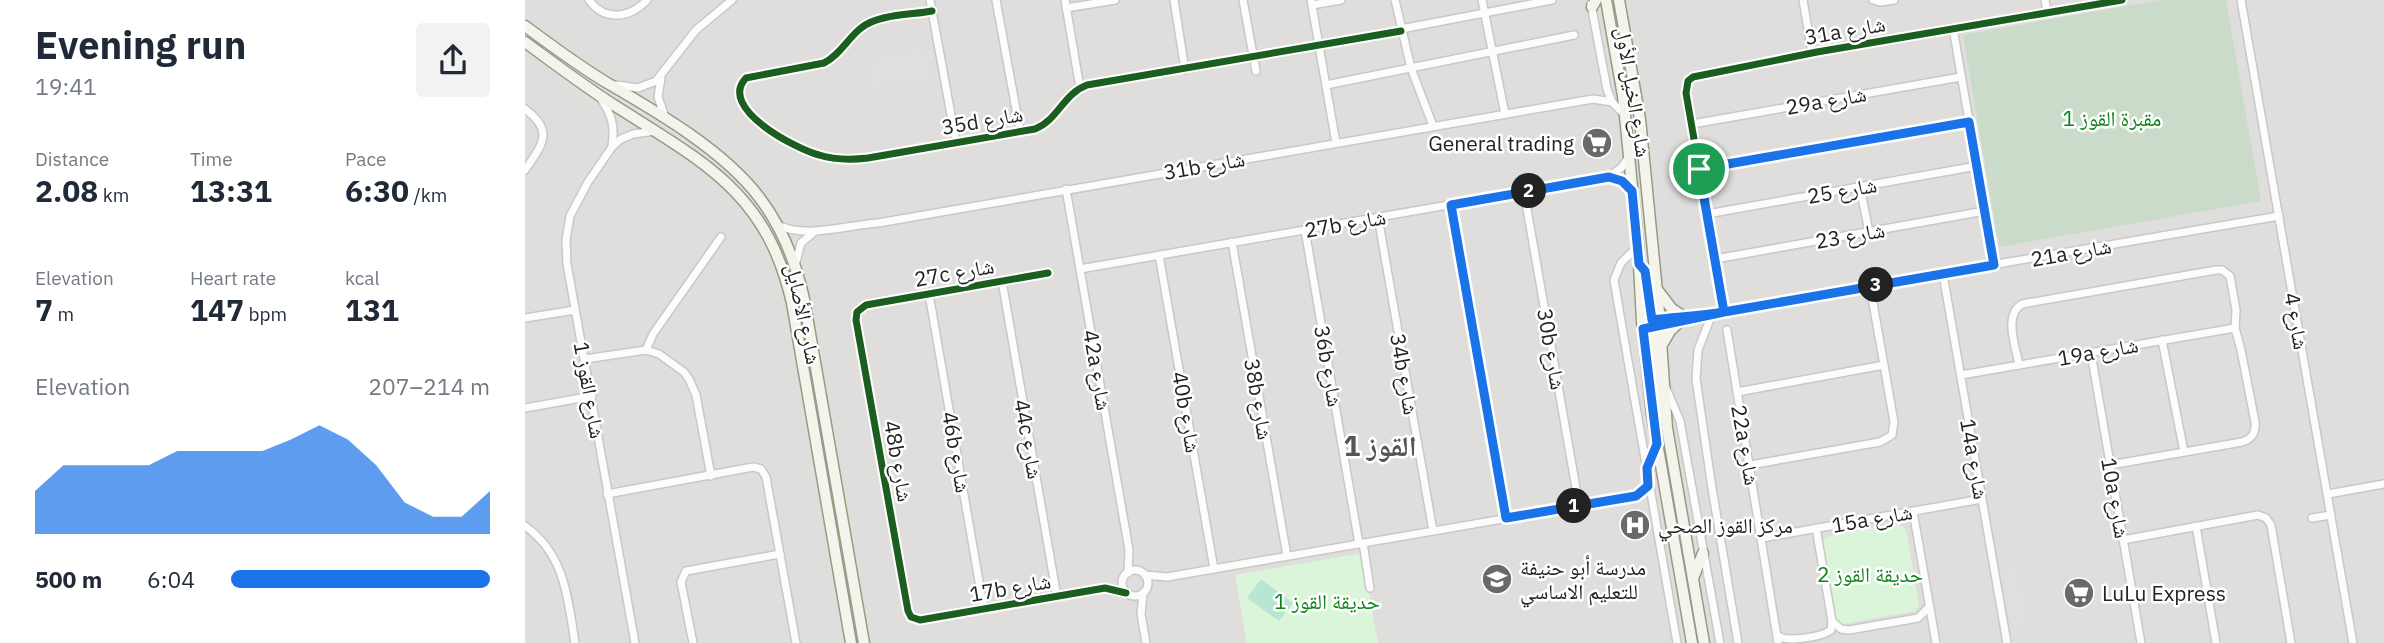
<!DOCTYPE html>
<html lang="en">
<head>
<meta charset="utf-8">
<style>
	:root { --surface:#fff; --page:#f2f2f3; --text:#1f2937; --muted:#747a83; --accent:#1a73e8 }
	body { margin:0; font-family:"IBM Plex Sans","Noto Naskh Arabic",sans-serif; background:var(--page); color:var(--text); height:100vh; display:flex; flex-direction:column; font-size:26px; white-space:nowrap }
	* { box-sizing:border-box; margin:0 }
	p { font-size:23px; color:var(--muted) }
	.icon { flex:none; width:38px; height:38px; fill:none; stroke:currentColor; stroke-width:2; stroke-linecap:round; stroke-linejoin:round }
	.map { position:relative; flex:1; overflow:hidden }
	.side { display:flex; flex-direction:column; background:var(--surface); width:525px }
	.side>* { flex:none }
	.pin { position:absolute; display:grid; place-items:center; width:60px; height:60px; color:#fff; margin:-30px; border:4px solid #fff; border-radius:50%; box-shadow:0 2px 7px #0007 }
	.km { position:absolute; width:35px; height:35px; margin:-18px; border-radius:50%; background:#222; color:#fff; font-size:19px; line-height:35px; text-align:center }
	.round { display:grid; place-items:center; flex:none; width:74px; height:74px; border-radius:7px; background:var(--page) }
	.summary { display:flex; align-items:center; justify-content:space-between; height:119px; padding:0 35px }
	h1 { font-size:38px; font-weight:800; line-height:52px }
	.metrics { display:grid; grid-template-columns:repeat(3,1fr); gap:10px; height:119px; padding:7px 35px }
	.metrics div { display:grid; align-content:center }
	.metrics b { font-size:30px; font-weight:800 }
	.metrics small { font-size:19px; font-weight:400 }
	.metrics p { font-size:19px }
	.chart { height:196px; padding:14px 35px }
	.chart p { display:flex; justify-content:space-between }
	.chart svg { width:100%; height:126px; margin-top:7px; fill:var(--accent); opacity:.7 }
	ul { padding:0 35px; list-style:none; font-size:23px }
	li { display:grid; grid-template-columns:112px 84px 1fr; align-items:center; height:52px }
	li i { height:18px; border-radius:9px; background:var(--accent) }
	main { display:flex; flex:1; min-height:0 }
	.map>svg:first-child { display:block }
</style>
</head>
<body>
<main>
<section class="side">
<div class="summary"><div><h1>Evening run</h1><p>19:41</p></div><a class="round"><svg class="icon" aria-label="share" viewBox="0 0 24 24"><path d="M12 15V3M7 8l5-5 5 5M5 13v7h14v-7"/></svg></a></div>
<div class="metrics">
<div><p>Distance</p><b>2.08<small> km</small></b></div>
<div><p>Time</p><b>13:31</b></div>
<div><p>Pace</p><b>6:30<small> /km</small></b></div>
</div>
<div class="metrics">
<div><p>Elevation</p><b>7<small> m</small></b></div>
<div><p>Heart rate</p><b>147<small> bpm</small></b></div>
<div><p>kcal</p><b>131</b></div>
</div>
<div class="chart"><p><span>Elevation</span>207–214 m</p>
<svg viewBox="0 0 160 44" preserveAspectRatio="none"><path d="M0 44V29L10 20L20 20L30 20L40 20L50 15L60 15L70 15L80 15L90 11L100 6L110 11L120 20L130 33L140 38L150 38L160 29V44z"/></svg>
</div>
<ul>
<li><b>500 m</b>6:04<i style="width:100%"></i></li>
</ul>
</section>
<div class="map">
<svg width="1859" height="643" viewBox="0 0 1859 643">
	<rect width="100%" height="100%" fill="#f0eeeb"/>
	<!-- residential -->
	<rect fill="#dfdedc" x="0" y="0" width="1859" height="643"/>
	<!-- cemetery -->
	<polygon fill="#cadbca" points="1635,0 1701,0 1736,201 1474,247 1438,35"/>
	<!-- park -->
	<g fill="#daf5da">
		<polygon points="1374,524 1381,530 1394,606 1390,611 1317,624 1310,618 1297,543 1300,537"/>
		<polygon points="837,553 853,643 722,643 710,575"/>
	</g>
	<!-- pitch -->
	<polygon fill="#b7e6d2" points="736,579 768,603 754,621 722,598"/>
	<!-- parking -->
	<g fill="#e0dfde">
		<polygon points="399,49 404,76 347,86 345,74 357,57"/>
		<polygon points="1492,570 1500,624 1486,626 1483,607 1487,606 1487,601 1482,602 1481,595 1485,594 1484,590 1480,590 1478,573"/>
	</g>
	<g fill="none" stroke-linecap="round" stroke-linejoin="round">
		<!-- minor casing -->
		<g stroke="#c9c8c7" stroke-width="10">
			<g id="minor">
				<path d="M64,0C80,22 105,18 122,0"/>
				<polyline points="405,0 431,142"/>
				<polyline points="471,0 495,131"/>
				<polyline points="540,0 555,88"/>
				<polyline points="649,0 660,70"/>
				<polyline points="718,0 731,71"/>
				<polyline points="786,0 811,143"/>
				<polyline points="870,0 886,68 908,126"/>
				<polyline points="957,0 980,114"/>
				<polyline points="1278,0 1287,53"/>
				<polyline points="1348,0 1355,2 1369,0"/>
				<polyline points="1520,0 1522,12"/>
				<polyline points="1716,0 1828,643"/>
				<polyline points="1066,4 1082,89 1087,102"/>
				<polyline points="787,5 816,0"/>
				<polyline points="541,8 590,0"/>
				<path d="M407,11C386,15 353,14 336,28C323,38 315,55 299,63L221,78C192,108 271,149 294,155C310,160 326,160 343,158L510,129C533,120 538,94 562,85L876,31"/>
				<polyline points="1428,28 1469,265"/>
				<polyline points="876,29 1027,0"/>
				<polyline points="136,78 133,97 140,117"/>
				<polyline points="91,85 113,88 131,81 171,30 207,0"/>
				<polyline points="801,85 1049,35"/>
				<path d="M76,99C87,115 90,127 87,146"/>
				<path d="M0,109C30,131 17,145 0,170"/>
				<polyline points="1167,124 1436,77"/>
				<polyline points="1174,169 1444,122"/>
				<polyline points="1085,177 1097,181 1107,190"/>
				<polyline points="1335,187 1344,232"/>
				<polyline points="541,189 604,550 603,573"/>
				<polyline points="999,192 1054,505"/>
				<polyline points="926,205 981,518"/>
				<polyline points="1182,214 1452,166"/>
				<polyline points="853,217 908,531"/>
				<path d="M252,225C283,239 321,225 353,223L1068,99L1087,102L1099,114"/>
				<polyline points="780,230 834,544"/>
				<polyline points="707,242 762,556"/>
				<polyline points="1113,246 1096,263 1089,280 1152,643"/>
				<polyline points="634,255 689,569"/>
				<polyline points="1190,259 1460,211"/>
				<polyline points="271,262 276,243 289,232"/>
				<polyline points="555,269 1084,177 1097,167 1103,158"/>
				<polyline points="523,273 341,305 332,312 331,320 383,611 386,617 395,620 580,588 601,593"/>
				<polyline points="1418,274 1482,643"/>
				<polyline points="477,281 532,597"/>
				<polyline points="404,294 459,610"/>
				<polyline points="1199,312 1161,93 1163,81 1168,77 1292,52 1597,0"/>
				<polyline points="1187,314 1173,350 1171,379 1187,488 1213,643"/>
				<polyline points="0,318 50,310"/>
				<polyline points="1132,319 1166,315 1173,317"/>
				<polyline points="1118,329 1390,278 1754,216"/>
				<polyline points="1202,330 1253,643"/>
				<polyline points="1637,340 1659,452"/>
				<polyline points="121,350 128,334 196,237"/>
				<polyline points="1566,353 1616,643"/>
				<polyline points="60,359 121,350 134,354 159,372 164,379 171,395 186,476"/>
				<path d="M1494,365C1491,347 1478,315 1497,304L1691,270H1697L1705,276L1711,310L1710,328L1716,350L1730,422C1731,433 1727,439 1717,442L1585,465"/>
				<polyline points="1436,375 1710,328"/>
				<polyline points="1141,388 1155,421 1195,643"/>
				<polyline points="1212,392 1359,365"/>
				<polyline points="0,408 67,396"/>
				<polyline points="1225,465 1355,442 1367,435 1369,422 1345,286"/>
				<polyline points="82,494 228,467 236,469 241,477 271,643"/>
				<polyline points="1803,494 1859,484"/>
				<polyline points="1388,511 1411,643"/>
				<polyline points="1787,518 1806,515"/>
				<path d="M0,526C40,554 43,599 50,643"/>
				<polyline points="1671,526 1691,643"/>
				<polyline points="1237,538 1457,499"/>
				<polyline points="1598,540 1733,515 1741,518 1746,525 1766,643"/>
				<polyline points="838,543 845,588"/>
				<circle cx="610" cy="583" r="13"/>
				<polyline points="620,575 642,577 1111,496 1120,489 1124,483"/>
				<polyline points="618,594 616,614 621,643"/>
				<polyline points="1307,621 1316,629 1324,630 1393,618 1404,607"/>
				<path d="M1252,635C1261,643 1297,637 1306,630L1307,621L1291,528"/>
				<polyline points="110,643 42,264 41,240 45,216 63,182 87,147 96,139 108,134 130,131"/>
				<polyline points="168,643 156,582 161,571 255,554"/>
			</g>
		</g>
		<!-- secondary casing -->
		<g stroke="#999a82" stroke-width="13">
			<g id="secondary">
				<polyline points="1081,0 1098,96 1113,246 1117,321 1127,414 1167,643"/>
				<polyline points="1094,0 1115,119 1134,312 1142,428 1179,643"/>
				<polyline points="1067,7 1071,0"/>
				<path d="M0,26C27,46 55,67 84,84C134,113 199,151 234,197C257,227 271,263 279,299L339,643"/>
				<path d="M0,42C30,64 60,87 92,107C180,163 242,193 267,303L326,643"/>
				<polyline points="1121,283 1127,320 1135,326"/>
				<polyline points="1134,292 1147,309 1158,316"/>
				<polyline points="1118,329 1125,333 1129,341 1137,418"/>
				<polyline points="1138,343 1145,331 1154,322"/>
				<polyline points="1122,468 1132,444"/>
				<polyline points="1169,576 1178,553"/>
			</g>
		</g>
		<!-- minor -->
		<use href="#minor" stroke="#fdfcfc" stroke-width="7"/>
		<!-- secondary -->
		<use href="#secondary" stroke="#f4f4ed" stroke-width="10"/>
		<!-- cycleway casing -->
		<g stroke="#fff" stroke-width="11">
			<g id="cycleway">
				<path d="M407,11C386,15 353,14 336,28C323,38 315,55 299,63L221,78C192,108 271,149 294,155C310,160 326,160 343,158L510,129C533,120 538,94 562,85L876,31"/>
				<polyline points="523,273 341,305 332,312 331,320 383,611 386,617 395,620 580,588 601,593"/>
				<polyline points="1199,312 1161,93 1163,81 1168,77 1292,52 1597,0"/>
			</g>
		</g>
		<!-- cycleway -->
		<use href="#cycleway" stroke="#1b5e20" stroke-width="7"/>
	</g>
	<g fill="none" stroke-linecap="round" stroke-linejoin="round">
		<!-- route casing -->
		<g stroke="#fff" stroke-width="14">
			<path id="route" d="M1174,169L1199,312L1118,329L1132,444L1122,468L1123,486L1111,496L981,518L926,205L1084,177L1097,181L1107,191L1114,264L1120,271L1127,320C1151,317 1175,316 1199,312L1469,265L1444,122L1174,169"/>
		</g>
		<!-- route -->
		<use href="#route" stroke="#1a73e8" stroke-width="9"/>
	</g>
	<!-- icons -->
	<defs>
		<g id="supermarket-disc" transform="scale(1.575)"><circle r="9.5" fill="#6a6968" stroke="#fff"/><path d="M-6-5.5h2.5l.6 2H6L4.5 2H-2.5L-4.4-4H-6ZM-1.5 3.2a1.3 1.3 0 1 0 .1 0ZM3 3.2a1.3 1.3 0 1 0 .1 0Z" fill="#fff"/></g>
		<g id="hospital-disc" transform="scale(1.575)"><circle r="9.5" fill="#6a6968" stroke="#fff"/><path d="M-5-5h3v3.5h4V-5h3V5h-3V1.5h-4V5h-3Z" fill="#fff"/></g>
		<g id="school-disc" transform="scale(1.575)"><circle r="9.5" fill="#6a6968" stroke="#fff"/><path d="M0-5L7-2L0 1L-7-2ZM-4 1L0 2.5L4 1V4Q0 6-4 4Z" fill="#fff"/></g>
	</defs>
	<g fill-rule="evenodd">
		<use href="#supermarket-disc" x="1072" y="143"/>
		<use href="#hospital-disc" x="1110" y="525"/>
		<use href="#school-disc" x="972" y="579"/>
		<use href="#supermarket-disc" x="1554" y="593"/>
	</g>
	<g text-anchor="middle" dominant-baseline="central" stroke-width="5" stroke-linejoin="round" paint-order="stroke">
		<!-- street labels -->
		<g font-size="21" fill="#222" stroke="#fff">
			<text transform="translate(1320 30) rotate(-10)">31a شارع</text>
			<text transform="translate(1109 92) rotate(81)">شارع الخيل الأول</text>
			<text transform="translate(1301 100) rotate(-10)">29a شارع</text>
			<text transform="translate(457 120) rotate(-10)">35d شارع</text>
			<text transform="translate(679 165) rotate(-10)">31b شارع</text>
			<text transform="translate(1317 190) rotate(-10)">شارع 25</text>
			<text transform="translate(820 223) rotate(-10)">27b شارع</text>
			<text transform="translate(1325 235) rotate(-10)">شارع 23</text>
			<text transform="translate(1546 252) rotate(-10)">21a شارع</text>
			<text transform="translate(429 272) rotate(-10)">27c شارع</text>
			<text transform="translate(279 314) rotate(78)">شارع الأصايل</text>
			<text transform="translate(1772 321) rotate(80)">شارع 4</text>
			<text transform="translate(1027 349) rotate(80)">30b شارع</text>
			<text transform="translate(1573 351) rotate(-10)">19a شارع</text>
			<text transform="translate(804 366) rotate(80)">36b شارع</text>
			<text transform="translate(573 370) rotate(80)">42a شارع</text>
			<text transform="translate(880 374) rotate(80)">34b شارع</text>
			<text transform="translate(65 390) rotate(80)">شارع القوز 1</text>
			<text transform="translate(734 399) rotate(80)">38b شارع</text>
			<text transform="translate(662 412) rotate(80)">40b شارع</text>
			<text transform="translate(504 439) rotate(80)">44c شارع</text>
			<text transform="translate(1221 445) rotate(80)">22a شارع</text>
			<text transform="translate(432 452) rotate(80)">46b شارع</text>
			<text transform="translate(1450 459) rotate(80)">14a شارع</text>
			<text transform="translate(374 461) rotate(80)">48b شارع</text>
			<text transform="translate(1591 498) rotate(80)">10a شارع</text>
			<text transform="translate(1347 518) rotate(-10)">15a شارع</text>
			<text transform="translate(485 587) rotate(-10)">17b شارع</text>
		</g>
		<!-- park labels -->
		<g font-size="21" fill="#0c8416" stroke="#fff">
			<text x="1587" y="118">مقبرة القوز 1</text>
			<text x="1345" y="574">حديقة القوز 2</text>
			<text x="802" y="601">حديقة القوز 1</text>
		</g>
		<!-- poi labels -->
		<g font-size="21" fill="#222" stroke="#fff" text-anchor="start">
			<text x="1049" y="143" text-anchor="end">General trading</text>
			<text x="1133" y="525">مركز القوز الصحي</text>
			<text x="995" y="567">مدرسة أبو حنيفة<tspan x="995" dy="24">للتعليم الاساسي</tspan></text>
			<text x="1577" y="593">LuLu Express</text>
		</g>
		<!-- district labels -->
		<g font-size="28" font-weight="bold" fill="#555" stroke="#fff">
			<text x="855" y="445">القوز 1</text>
		</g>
	</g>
</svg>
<div class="pin" style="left:1174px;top:169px;background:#1e9e55"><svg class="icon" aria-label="arrive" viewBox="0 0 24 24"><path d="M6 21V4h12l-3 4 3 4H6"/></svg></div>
<b class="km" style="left:1049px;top:506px">1</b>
<b class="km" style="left:1004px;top:191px">2</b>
<b class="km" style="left:1351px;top:285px">3</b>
</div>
</main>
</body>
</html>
